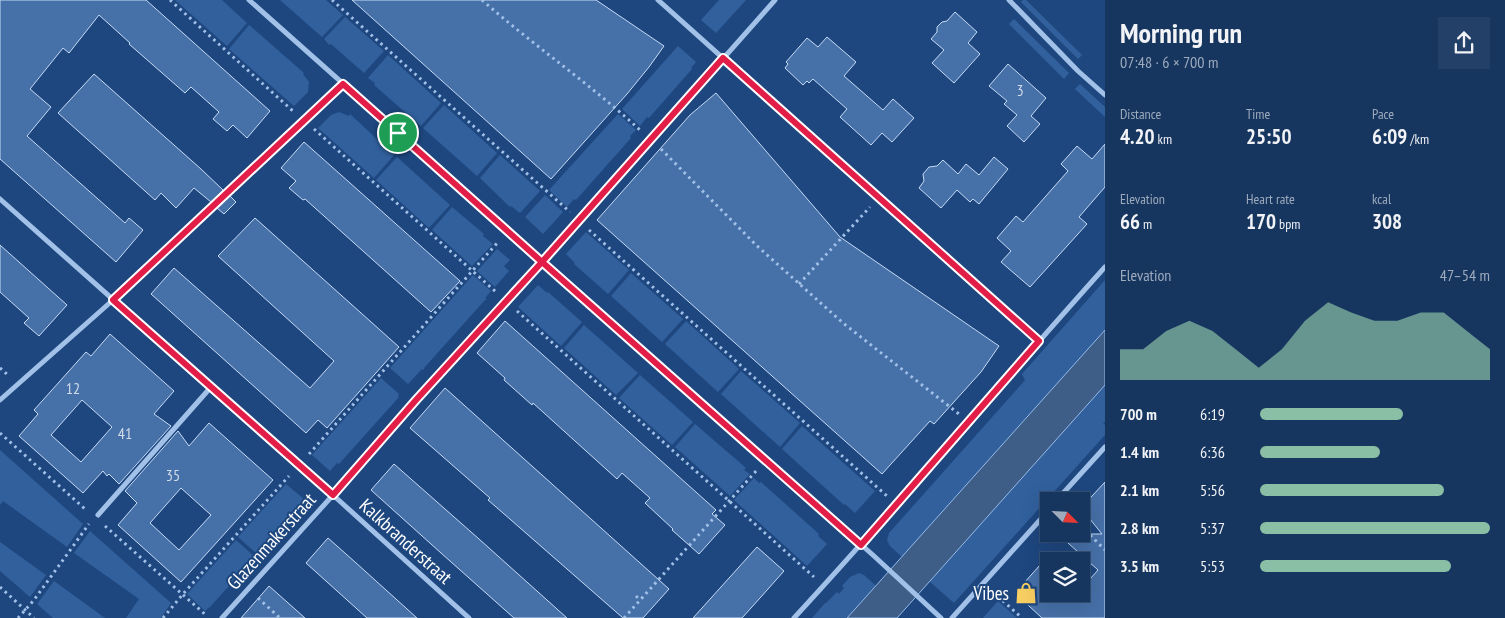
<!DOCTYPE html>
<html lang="en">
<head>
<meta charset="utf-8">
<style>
	:root { --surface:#16355f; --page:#234068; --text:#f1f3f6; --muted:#9eabbd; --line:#355074; --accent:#8abfa5 }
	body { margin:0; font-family:"PT Sans Narrow",sans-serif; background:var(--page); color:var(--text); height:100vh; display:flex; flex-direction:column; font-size:19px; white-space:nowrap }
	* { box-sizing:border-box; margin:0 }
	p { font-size:16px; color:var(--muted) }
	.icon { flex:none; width:28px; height:28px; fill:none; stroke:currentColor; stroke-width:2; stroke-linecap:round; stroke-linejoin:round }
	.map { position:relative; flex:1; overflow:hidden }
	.details { display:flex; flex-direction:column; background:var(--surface); width:400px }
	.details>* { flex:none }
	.needle { width:32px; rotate:114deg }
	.buttons { position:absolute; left:1040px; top:492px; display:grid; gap:10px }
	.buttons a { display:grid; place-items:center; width:50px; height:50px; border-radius:0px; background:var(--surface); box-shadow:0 5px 20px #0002,0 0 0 1px var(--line); font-size:25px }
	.pin { position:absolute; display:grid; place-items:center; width:42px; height:42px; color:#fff; margin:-21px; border:2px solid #fff; border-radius:50%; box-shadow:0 1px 5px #0007 }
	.round { display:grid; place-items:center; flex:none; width:52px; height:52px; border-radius:0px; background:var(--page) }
	.head { display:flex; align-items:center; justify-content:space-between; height:85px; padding:0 15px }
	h1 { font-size:28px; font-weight:700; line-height:38px }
	.figures { display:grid; grid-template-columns:repeat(3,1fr); gap:8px; height:85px; padding:5px 15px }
	.figures div { display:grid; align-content:center }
	.figures b { font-size:21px; font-weight:700 }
	.figures small { font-size:14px; font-weight:400 }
	.figures p { font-size:14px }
	.chart { height:140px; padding:10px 15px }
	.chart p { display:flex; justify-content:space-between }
	.chart svg { width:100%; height:90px; margin-top:5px; fill:var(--accent); opacity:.7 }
	ul { padding:0 15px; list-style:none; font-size:16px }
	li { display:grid; grid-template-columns:80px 60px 1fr; align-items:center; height:38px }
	li i { height:12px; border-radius:6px; background:var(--accent) }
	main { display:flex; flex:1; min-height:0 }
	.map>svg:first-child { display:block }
</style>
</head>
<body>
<main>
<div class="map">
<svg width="1105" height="618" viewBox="0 0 1105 618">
	<rect width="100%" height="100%" fill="#1e477f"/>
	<!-- green -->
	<g fill="#31609d">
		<polygon points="175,0 222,0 247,23 227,46"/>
		<polygon points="280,0 326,0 343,15 322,37"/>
		<polygon points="719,0 746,0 716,33 701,20"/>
		<polygon points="1023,0 1026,0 1082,55 1078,59 1021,2"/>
		<polygon points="345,17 384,51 364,73 331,44 329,45 324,39"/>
		<polygon points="1014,19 1069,73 1064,79 1009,24"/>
		<polygon points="249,25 304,73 303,74 309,82 308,92 294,106 229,49"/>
		<polygon points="678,46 696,62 691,68 692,69 649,118 647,117 640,126 622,109"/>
		<polygon points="388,55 441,103 421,126 374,85 375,83 368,78"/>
		<polygon points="1080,84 1105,107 1105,117 1075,89"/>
		<polygon points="444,105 497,153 477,176 423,128"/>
		<polygon points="339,112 349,116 350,114 394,155 374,178 318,128 331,115"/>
		<polygon points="618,114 636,130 630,136 631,138 576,200 574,199 567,207 549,190"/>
		<polygon points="500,155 540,191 520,213 511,206 510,207 480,178"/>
		<polygon points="397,157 450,205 429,228 376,180"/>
		<polygon points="545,195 563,212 543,234 525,217"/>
		<polygon points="452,207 484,234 483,236 493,244 472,266 432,230"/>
		<polygon points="586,232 629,270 608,294 574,264 575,263 566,254"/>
		<polygon points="497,249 510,260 504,266 509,271 495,287 477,271"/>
		<polygon points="631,273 683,319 662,342 611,296"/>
		<polygon points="473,275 491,291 485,298 487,300 485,300 424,368 424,370 422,369 408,384 390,368"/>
		<polygon points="1105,280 1105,330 902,557 890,546 887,540 889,533 1025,380 1022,374"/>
		<polygon points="538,285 547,293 548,292 582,322 561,346 518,307"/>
		<polygon points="686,321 739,369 718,392 665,344"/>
		<polygon points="584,325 638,373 616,395 564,348"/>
		<polygon points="741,371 800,423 780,447 721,394"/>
		<polygon points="640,375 693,422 672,445 619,398"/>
		<polygon points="381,378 399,394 398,396 399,397 339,464 337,463 330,471 312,455"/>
		<polygon points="1105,385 1105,422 1103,423 1105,425 1105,435 954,603 929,581"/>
		<polygon points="695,424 746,468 744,470 750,474 730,496 675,447"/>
		<polygon points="802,426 875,491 855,513 845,504 844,505 782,449"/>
		<polygon points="0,450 83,524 67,547 3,501 0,505"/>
		<polygon points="754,478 759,483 761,482 819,534 818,536 827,544 807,566 734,500"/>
		<polygon points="286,484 305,500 299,506 300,508 257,554 238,537"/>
		<polygon points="90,531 171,603 161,618 126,618 139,599 74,553"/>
		<polygon points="236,540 255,557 210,607 211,609 209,607 205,611 187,594"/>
		<polygon points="0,542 46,575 30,597 0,571"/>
		<polygon points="859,573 864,575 876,586 847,618 812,618 825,603 826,603 837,592 839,594 844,588 842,586 850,577"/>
		<polygon points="54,581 105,618 53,618 37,604"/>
		<polygon points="998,601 1017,618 983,618"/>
	</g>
	<!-- water -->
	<polygon fill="#3f5e87" stroke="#95bbea" points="1105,330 1105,385 897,618 847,618"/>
	<!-- building -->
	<g fill="#4670a8" stroke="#c6dbf6" fill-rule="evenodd">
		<polygon points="0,0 146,0 270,111 247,138 233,125 227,131 213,119 219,112 191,87 185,93 129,44 130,43 99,15 69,53 63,48 30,89 51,107 27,136 125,223 129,218 143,230 116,262 0,159"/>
		<polygon points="352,0 596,0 664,46 649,67 627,94 551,179"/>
		<polygon points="955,12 977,32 968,43 980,54 954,83 932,63 944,50 931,39 937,32 937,27 942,22 947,21"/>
		<polygon points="827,37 856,62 844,76 883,110 893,99 914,118 892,142 882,133 871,145 840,117 847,109 813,79 809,83 807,81 803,85 785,68 788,64 786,62 807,38 818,47"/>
		<polygon points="1008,64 1046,98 1031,116 1040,124 1024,142 1007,126 1017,115 1004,104 1007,101 989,86"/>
		<polygon points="94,74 201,169 223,190 211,202 194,188 176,208 161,193 155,200 58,113"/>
		<polygon points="716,93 840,237 999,346 981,372 934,424 930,421 882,474 597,220 690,115"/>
		<polygon points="304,142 460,281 431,312 305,199 303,200 289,188 296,181 281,168"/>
		<polygon points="1105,144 1105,187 1079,217 1087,224 1030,287 1001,262 1011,251 997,238 1016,216 1023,222 1068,171 1061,164 1077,146 1092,159"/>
		<polygon points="994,157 1008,169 979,204 973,199 970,202 957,190 941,208 919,188 924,181 923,174 929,167 937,166 943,160 958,174 966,164 979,175"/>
		<polygon points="230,196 236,202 224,214 217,208"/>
		<polygon points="255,218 399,347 327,428 318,420 306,433 151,294 174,268 310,388 334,361 218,256"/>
		<polygon points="0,245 67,305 39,336 24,323 29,318 0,292"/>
		<polygon points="505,321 716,510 712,514 725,525 699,554 672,530 673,529 645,503 650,498 622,473 617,479 533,403 532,405 504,380 505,378 477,353"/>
		<path d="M110,334L174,391L154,414L171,426L119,484L109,474L107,476L103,471L83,493L19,436L38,414L34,410L86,352L91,356ZM82,400L112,427L81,462L51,435Z"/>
		<polygon points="445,388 669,589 643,618 623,618 503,513 488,500 490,498 410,428"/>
		<path d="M209,423L273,480L181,582L118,525L137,503L125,491L178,431L189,446ZM181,488L211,515L179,550L150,523Z"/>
		<polygon points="394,464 479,539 567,618 514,618 441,553 371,490"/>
		<polygon points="1105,482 1105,618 1042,618 1015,593 1049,555 1049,594 1081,594 1081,589 1098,570 1058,534 1102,534 1081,508"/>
		<polygon points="328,538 355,562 417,618 367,618 306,563"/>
		<polygon points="757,547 784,571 760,598 742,618 693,618"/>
		<polygon points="269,586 305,618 241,618"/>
	</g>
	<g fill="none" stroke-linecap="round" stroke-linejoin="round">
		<!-- path -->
		<g stroke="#a2c1e8" stroke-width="3" stroke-dasharray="2.5 4" stroke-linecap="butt">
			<polyline points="170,0 294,112"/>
			<polyline points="332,0 570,212"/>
			<path d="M482,0C533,45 590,84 640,130"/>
			<polyline points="314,129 496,292"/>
			<polyline points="661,149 756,245 843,323 959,414"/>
			<polyline points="589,230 887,496"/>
			<polyline points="799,284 870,207"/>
			<polyline points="517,311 814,577"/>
			<polyline points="0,368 8,375"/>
			<polyline points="0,433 85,509"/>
			<polyline points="309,454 499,241"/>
			<polyline points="105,526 207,616"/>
			<polyline points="1081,526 1105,550"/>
			<polyline points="0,587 34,618"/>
			<polyline points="993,592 1022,618"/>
			<polyline points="636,596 640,600"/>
			<polyline points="258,598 280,618"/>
			<polyline points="18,618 34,600 89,524"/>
			<polyline points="163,618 183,594 289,476"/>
			<polyline points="624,618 757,470"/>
		</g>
		<!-- minor -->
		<g stroke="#a2c1e8" stroke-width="5">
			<polyline points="249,0 874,556 941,618"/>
			<polyline points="658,0 1039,341"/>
			<polyline points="1009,0 1078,71 1105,95"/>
			<polyline points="0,199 333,495 469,618"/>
			<polyline points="0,400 113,300 343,84"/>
			<polyline points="1056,501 1105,447"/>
			<polyline points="98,515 211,387"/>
			<polyline points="222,618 333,495 417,400 543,262 775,0"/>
			<path d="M794,618C900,503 1000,384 1105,267"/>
			<polyline points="952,618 1049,510"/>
		</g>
	</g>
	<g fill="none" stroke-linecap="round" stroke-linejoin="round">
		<!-- route casing -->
		<g stroke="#fff" stroke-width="10">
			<polyline id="route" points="398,133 343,84 113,300 333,495 416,400 542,262 861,545 1039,341 723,58 542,262 398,133"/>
		</g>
		<!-- route -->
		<use href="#route" stroke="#e11d48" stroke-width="6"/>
	</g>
	<!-- icons -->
	<defs>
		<g id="shop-bare" transform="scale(1.725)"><path d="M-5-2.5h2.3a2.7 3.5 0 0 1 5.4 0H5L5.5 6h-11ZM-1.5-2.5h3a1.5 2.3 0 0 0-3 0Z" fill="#f7ce61" stroke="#1e477f" stroke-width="2.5" paint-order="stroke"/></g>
	</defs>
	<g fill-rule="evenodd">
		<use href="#shop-bare" x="1026" y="593"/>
	</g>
	<g text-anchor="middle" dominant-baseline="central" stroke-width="4" stroke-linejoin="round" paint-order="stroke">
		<!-- number labels -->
		<g font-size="16" fill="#d1dbe9">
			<text x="1020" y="90">3</text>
			<text x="73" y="388">12</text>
			<text x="125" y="433">41</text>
			<text x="173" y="475">35</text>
		</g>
		<!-- street labels -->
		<g font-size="19" fill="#fff" stroke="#1e477f">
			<text transform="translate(271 541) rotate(-48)">Glazenmakerstraat</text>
			<text transform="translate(406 541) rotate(42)">Kalkbranderstraat</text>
		</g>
		<!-- poi labels -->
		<g font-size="19" fill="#fff" stroke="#1e477f" text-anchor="end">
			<text x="1009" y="593">Vibes</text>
		</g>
	</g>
</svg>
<div class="buttons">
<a><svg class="needle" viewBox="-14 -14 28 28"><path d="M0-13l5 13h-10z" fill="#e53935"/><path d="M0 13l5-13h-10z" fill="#9eabbd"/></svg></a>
<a><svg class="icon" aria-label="layers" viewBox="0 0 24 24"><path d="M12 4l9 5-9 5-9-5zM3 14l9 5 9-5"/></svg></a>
</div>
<div class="pin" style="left:398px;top:133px;background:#1e9e55"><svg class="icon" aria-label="arrive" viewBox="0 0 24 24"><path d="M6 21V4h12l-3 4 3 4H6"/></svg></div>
</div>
<section class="details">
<div class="head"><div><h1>Morning run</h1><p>07:48 · 6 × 700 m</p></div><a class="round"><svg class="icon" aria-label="share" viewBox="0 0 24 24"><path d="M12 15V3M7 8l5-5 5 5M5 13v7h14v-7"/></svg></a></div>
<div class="figures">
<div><p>Distance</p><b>4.20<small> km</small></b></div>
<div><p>Time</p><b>25:50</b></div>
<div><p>Pace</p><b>6:09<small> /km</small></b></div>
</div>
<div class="figures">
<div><p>Elevation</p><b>66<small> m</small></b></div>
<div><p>Heart rate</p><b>170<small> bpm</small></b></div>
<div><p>kcal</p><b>308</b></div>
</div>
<div class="chart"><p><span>Elevation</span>47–54 m</p>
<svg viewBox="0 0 160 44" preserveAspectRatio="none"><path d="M0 44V29L10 29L20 20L30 15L40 20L50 29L60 38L70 29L80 15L90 6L100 11L110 15L120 15L130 11L140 11L150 20L160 29V44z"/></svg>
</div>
<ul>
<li><b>700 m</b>6:19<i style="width:62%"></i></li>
<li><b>1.4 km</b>6:36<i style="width:52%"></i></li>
<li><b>2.1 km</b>5:56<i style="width:80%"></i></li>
<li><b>2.8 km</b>5:37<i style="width:100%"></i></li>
<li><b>3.5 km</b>5:53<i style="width:83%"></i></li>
</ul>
</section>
</main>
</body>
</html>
